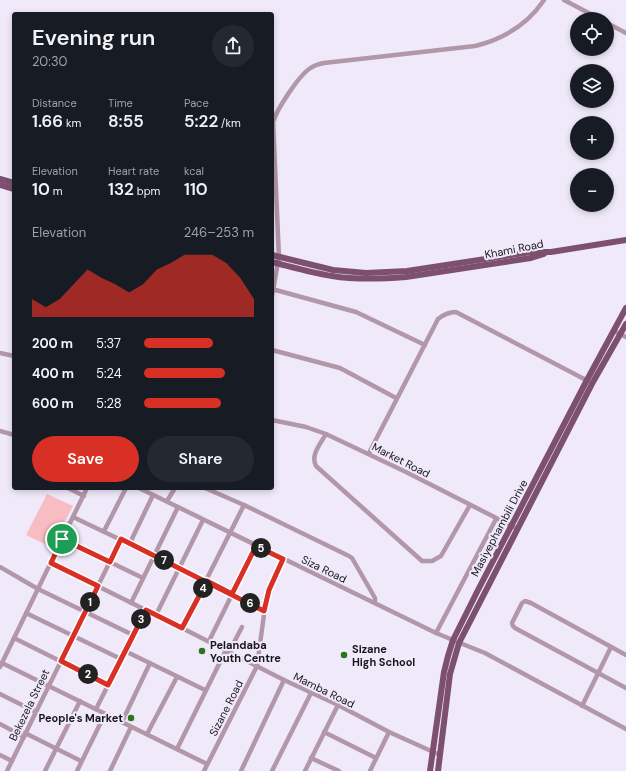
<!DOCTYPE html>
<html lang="en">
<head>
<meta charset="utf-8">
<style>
	:root { --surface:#171b24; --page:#242831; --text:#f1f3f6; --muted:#9ea1a6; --accent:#d93025 }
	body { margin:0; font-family:"DM Sans",sans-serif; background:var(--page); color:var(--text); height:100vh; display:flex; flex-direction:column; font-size:15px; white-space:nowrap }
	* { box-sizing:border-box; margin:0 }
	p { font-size:13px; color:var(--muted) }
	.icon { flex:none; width:22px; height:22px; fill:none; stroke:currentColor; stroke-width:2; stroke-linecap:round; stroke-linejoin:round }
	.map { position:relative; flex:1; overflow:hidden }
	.drawer { position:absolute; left:12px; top:12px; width:262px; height:478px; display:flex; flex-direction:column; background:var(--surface); border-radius:4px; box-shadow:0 2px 6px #0003 }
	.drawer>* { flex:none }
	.tools { position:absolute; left:570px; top:12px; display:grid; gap:8px }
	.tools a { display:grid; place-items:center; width:44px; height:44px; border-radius:50%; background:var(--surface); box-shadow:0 2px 6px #0003; font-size:20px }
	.pin { position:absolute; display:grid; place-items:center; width:34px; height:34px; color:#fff; margin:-17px; border:2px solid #fff; border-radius:50%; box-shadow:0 1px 4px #0007 }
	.km { position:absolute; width:20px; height:20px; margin:-10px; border-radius:50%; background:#222; color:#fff; font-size:11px; line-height:20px; text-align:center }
	.round { display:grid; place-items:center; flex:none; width:42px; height:42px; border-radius:21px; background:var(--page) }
	.head { display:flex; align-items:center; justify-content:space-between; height:68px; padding:0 20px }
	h1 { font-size:22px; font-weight:600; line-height:30px }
	.metrics { display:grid; grid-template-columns:repeat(3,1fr); gap:6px; height:68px; padding:4px 20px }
	.metrics div { display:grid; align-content:center }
	.metrics b { font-size:17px; font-weight:600 }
	.metrics small { font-size:11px; font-weight:400 }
	.metrics p { font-size:11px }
	.chart { height:112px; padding:8px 20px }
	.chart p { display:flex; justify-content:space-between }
	.chart svg { width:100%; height:72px; margin-top:4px; fill:var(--accent); opacity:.7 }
	.cta { display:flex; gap:8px; margin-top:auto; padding:8px 20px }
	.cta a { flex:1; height:46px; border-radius:24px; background:var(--accent); color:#fff; font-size:16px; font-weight:600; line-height:46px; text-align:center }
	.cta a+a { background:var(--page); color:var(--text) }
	ul { padding:0 20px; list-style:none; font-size:13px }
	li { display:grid; grid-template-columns:64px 48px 1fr; align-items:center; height:30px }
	li i { height:10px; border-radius:5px; background:var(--accent) }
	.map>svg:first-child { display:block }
</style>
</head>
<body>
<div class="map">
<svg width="626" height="771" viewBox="0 0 626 771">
	<rect width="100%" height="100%" fill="#f0e9fa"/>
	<!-- green -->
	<polygon fill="#f8bcc3" points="47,494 73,506 51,547 26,535"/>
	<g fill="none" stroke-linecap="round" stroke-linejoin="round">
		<!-- minor -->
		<g stroke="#b297a9" stroke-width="4.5">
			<polyline points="564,0 600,19"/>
			<polyline points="607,23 626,33"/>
			<polyline points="272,289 356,312 425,345"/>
			<path d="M272,295L279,257L273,122C277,109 298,77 309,69C313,66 318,64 324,63L475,46C503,39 528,24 544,0"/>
			<polyline points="614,331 626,337"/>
			<polyline points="272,350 340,368 396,398"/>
			<polyline points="0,353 14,356"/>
			<polyline points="272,420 306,427 326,434 406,472 514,527"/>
			<polyline points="0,431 14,435"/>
			<path d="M326,434C321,443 310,455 316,466L422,561H432L441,556L470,505"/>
			<path d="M369,453L438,319C443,315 449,312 456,312L588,381"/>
			<polyline points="68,488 84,496"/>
			<polyline points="139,488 436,633 465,645 485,653 626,729"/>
			<polyline points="205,488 244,505 349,556 352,558 375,598 375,603"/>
			<polyline points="167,501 175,488"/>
			<polyline points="73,517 207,581 264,611"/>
			<polyline points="104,531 126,488"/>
			<polyline points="62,539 143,578"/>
			<polyline points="130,543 153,495"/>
			<polyline points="51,563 182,628 284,680 338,705 389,732 440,755"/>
			<polyline points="0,567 38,589 133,635"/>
			<polyline points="131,603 178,507"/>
			<polyline points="26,613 121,659"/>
			<polyline points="156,615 203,520"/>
			<polyline points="182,628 244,505"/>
			<polyline points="436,633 496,519"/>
			<polyline points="14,638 108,685"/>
			<polyline points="209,641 256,546"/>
			<polyline points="125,651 205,690"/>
			<polyline points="229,652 242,627"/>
			<polyline points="626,655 531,603 525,601 522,603 512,623 513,626 515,628 626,688"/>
			<polyline points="2,663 207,764"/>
			<polyline points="0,667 87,488"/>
			<polyline points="0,694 36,712"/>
			<polyline points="582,706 611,647"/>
			<polyline points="96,709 146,610"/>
			<polyline points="122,722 150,663"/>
			<polyline points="0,724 24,737"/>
			<polyline points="324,732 376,758"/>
			<polyline points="25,733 81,761"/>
			<polyline points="147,734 177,677"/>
			<polyline points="177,749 226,650"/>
			<polyline points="0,755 12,761"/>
			<polyline points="311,758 339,771"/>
			<polyline points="7,771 121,539"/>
			<polyline points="45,771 80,701"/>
			<polyline points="77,771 105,714"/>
			<polyline points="110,771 131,727"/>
			<polyline points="204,771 257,666 266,600 269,590 283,559"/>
			<polyline points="241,771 284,680"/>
			<polyline points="272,771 311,693"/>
			<polyline points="305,771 338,705"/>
			<polyline points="370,771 389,732"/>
		</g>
		<!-- major -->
		<g stroke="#7e5070" stroke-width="6">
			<polyline points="0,179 14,183"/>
			<polyline points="0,185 14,189"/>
			<polyline points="272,255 333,270 366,273 407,271 531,252 551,252 626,240"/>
			<path d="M272,262C292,267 312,273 332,276C356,280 381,279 406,277L531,258L544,254"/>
			<polyline points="430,771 444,672 448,656 453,640 478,590 587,380 626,308"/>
			<polyline points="438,771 450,674 459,643 593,382 626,324"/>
		</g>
	</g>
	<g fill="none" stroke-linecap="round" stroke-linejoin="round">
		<!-- route casing -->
		<g stroke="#fff" stroke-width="8">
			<polyline id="route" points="62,539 51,563 98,586 61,661 108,685 146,610 182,628 207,581 232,594 256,546 283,559 269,590 264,611 121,539 110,562 62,539"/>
		</g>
		<!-- route -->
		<use href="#route" stroke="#d93025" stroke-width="5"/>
	</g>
	<!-- markers -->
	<g fill="#29751a" stroke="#f0e9fa" stroke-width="1.5">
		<circle cx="202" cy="651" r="4"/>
		<circle cx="344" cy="655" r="4"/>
		<circle cx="131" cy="718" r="4"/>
	</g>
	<g text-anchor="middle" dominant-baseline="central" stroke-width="4" stroke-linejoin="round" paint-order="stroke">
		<!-- street labels -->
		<g font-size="11" fill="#18151b" stroke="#f0e9fa">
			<text transform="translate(514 249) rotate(-11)">Khami Road</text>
			<text transform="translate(401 460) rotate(27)">Market Road</text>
			<text transform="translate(499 528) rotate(-62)">Masiyephambili Drive</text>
			<text transform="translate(324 569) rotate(26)">Siza Road</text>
			<text transform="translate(324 690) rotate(26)">Mamba Road</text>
			<text transform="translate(29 705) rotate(-64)">Bekezela Street</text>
			<text transform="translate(226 708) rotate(-63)">Sizane Road</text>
		</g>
		<!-- poi labels -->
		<g font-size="11" font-weight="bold" fill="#18151b" stroke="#f0e9fa" text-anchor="start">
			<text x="210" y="645">Pelandaba<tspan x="210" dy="13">Youth Centre</tspan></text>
			<text x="352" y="649">Sizane<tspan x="352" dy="13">High School</tspan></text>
			<text x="123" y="718" text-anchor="end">People's Market</text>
		</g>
	</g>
</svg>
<div class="tools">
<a><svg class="icon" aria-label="locate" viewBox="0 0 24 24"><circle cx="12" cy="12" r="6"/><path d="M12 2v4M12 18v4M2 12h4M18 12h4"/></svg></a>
<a><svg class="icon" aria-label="layers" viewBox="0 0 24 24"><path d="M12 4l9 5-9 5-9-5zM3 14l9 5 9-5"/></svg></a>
<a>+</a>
<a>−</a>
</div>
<div class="pin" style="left:62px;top:539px;background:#1e9e55"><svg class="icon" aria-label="arrive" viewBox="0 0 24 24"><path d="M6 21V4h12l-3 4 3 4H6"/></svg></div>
<b class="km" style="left:90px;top:602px">1</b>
<b class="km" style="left:88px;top:674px">2</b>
<b class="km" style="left:141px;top:619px">3</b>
<b class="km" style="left:203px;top:588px">4</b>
<b class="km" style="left:261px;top:548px">5</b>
<b class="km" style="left:250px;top:603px">6</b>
<b class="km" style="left:164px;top:560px">7</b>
<section class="drawer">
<div class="head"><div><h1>Evening run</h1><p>20:30</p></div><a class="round"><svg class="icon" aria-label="share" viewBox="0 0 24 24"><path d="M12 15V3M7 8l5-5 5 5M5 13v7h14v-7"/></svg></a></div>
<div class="metrics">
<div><p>Distance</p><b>1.66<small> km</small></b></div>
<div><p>Time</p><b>8:55</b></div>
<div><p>Pace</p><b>5:22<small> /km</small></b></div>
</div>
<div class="metrics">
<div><p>Elevation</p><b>10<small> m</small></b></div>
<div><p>Heart rate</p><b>132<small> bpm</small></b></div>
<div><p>kcal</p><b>110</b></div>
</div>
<div class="chart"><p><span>Elevation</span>246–253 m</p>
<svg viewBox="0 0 160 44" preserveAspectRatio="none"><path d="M0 44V33L10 38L20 33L30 24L40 15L50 20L60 24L70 29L80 24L90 15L100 11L110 6L120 6L130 6L140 11L150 20L160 33V44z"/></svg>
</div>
<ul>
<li><b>200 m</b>5:37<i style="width:63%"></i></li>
<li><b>400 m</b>5:24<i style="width:74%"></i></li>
<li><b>600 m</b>5:28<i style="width:70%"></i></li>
</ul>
<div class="cta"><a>Save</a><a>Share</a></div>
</section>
</div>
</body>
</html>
